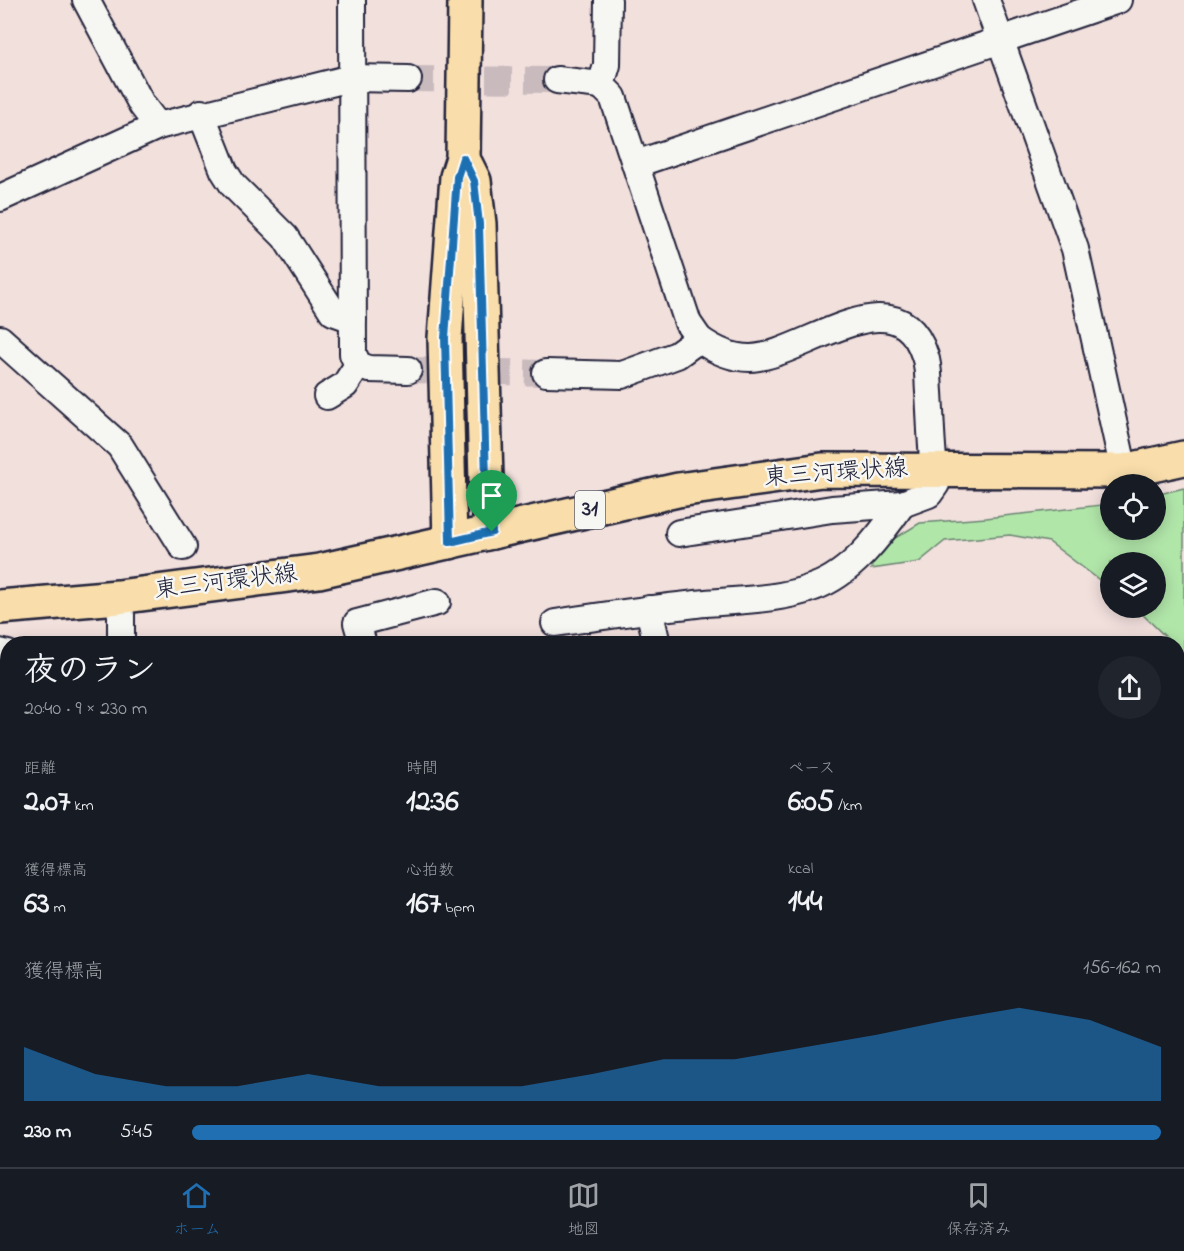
<!DOCTYPE html>
<html lang="ja">
<head>
<meta charset="utf-8">
<style>
	:root { --surface:#171b24; --page:#20242c; --text:#f1f3f6; --muted:#9ea1a6; --line:#363941; --accent:#1f6fb2 }
	body { margin:0; font-family:"Indie Flower","Klee One",sans-serif; background:var(--page); color:var(--text); height:100vh; display:flex; flex-direction:column; font-size:22px; white-space:nowrap }
	* { box-sizing:border-box; margin:0 }
	p { font-size:20px; color:var(--muted) }
	.icon { flex:none; width:33px; height:33px; fill:none; stroke:currentColor; stroke-width:2; stroke-linecap:round; stroke-linejoin:round }
	.map { position:relative; flex:1; overflow:hidden }
	.panel { position:absolute; left:0px; top:636px; width:1185px; height:531px; display:flex; flex-direction:column; background:var(--surface); border-radius:24px 24px 0 0; box-shadow:0 3px 15px #0003 }
	.panel>* { flex:none }
	.controls { position:absolute; left:1100px; top:474px; display:grid; gap:12px }
	.controls a { display:grid; place-items:center; width:66px; height:66px; border-radius:50%; background:var(--surface); box-shadow:0 3px 15px #0003; font-size:30px }
	.pin { position:absolute; display:grid; place-items:center; width:51px; height:51px; color:#fff; margin:-62px -26px; border-radius:50% 50% 50% 0; rotate:-45deg; box-shadow:0 0 6px #0007 }
	.pin .icon { rotate:45deg }
	.round { display:grid; place-items:center; flex:none; width:63px; height:63px; border-radius:32px; background:var(--page) }
	.headline { display:flex; align-items:center; justify-content:space-between; height:102px; padding:0 24px }
	h1 { font-size:33px; font-weight:700; line-height:45px }
	.stats { display:grid; grid-template-columns:repeat(3,1fr); gap:9px; height:102px; padding:6px 24px }
	.stats div { display:grid; align-content:center }
	.stats b { font-size:30px; font-weight:700 }
	.stats small { font-size:16px; font-weight:400 }
	.stats p { font-size:16px }
	.chart { height:168px; padding:12px 24px }
	.chart p { display:flex; justify-content:space-between }
	.chart svg { width:100%; height:108px; margin-top:6px; fill:var(--accent); opacity:.7 }
	ul { padding:0 24px; list-style:none; font-size:20px }
	li { display:grid; grid-template-columns:96px 72px 1fr; align-items:center; height:45px }
	li i { height:15px; border-radius:8px; background:var(--accent) }
	.tab-bar { display:flex; justify-content:space-around; align-items:center; height:84px; border-top:2px solid var(--line); background:var(--surface); font-size:16px; color:var(--muted) }
	.tab-bar a { display:grid; justify-items:center; gap:3px }
	.tab-bar .active { color:var(--accent) }
	.map>svg:first-child { display:block }
</style>
</head>
<body>
<div class="map">
<svg width="1184" height="1167" viewBox="0 0 1184 1167">
	<rect width="100%" height="100%" fill="#f2e0dd"/>
	<filter id="ink" filterUnits="userSpaceOnUse"><feTurbulence type="fractalNoise" baseFrequency=".0167" numOctaves="2"/><feDisplacementMap in="SourceGraphic" scale="12" xChannelSelector="R" yChannelSelector="G"/><feConvolveMatrix kernelMatrix="1 2 1 2 8 2 1 2 1" color-interpolation-filters="sRGB"/></filter>
	<g filter="url(#ink)">
		<!-- built -->
		<polygon fill="#efd0ce" points="0,860 8,879 7,932 0,936"/>
		<!-- green -->
		<polygon fill="#b1e6a9" stroke="#6a8472" stroke-width="1.5" points="1184,488 1184,657 1178,650 1178,644 1172,643 1136,608 1155,608 1155,562 1110,562 1110,588 1049,542 1010,535 945,541 919,562 871,569 877,549 920,523 986,518 1110,504 1110,530 1155,530 1155,495"/>
		<g fill="none" stroke-linecap="round" stroke-linejoin="round">
			<!-- minor-tunnel -->
			<g stroke="#c8babd" stroke-width="26" stroke-dasharray="26 13" stroke-linecap="butt">
				<polyline points="408,79 557,80"/>
				<polyline points="408,370 546,373"/>
			</g>
			<!-- minor casing -->
			<g stroke="#22223b" stroke-width="30">
				<g id="minor">
					<polyline points="86,0 142,105 158,126 351,78 408,79"/>
					<polyline points="352,0 353,354 358,365 369,369 408,370"/>
					<polyline points="608,0 607,65 601,85 613,97 688,323 699,339"/>
					<polyline points="986,0 1075,249 1124,471"/>
					<polyline points="557,80 601,85"/>
					<polyline points="201,113 224,171 233,185 285,237 333,312 353,319"/>
					<polyline points="636,164 1118,0"/>
					<polyline points="0,198 158,126"/>
					<polyline points="0,339 120,446 183,547"/>
					<path d="M546,373L622,375L677,355L699,339C714,350 730,358 750,358C803,357 897,270 925,356C929,367 928,381 929,392C931,423 931,454 936,484L929,494L902,504L832,509L679,533"/>
					<polyline points="327,396 345,385 358,365"/>
					<polyline points="118,597 121,615 121,644"/>
					<polyline points="649,609 657,644"/>
					<path d="M555,623C602,616 649,609 696,604C734,600 777,601 814,587C851,574 880,536 902,504"/>
					<polyline points="363,644 357,623 437,602"/>
					<polyline points="0,652 8,654"/>
					<polyline points="0,721 8,720"/>
					<polyline points="0,831 8,852"/>
					<polyline points="1178,884 1184,883"/>
					<polyline points="1178,1133 1184,1128"/>
					<polyline points="135,1160 138,1167"/>
					<polyline points="794,1160 801,1167"/>
					<polyline points="1032,1160 1034,1167"/>
					<polyline points="316,1167 336,1160"/>
				</g>
			</g>
			<!-- tertiary casing -->
			<g stroke="#22223b" stroke-width="36">
				<polyline id="tertiary" points="1117,1167 1126,1163 1128,1167"/>
			</g>
			<!-- primary casing -->
			<g stroke="#22223b" stroke-width="38">
				<g id="primary">
					<polyline points="466,165 474,181 479,224 486,480 492,532"/>
					<polyline points="450,542 445,338 457,177 463,158 465,0"/>
					<polyline points="0,607 118,597 319,571 678,490 822,470 1124,471 1184,458"/>
				</g>
			</g>
			<!-- minor -->
			<use href="#minor" stroke="#f6f6f2" stroke-width="26"/>
			<!-- tertiary -->
			<use href="#tertiary" stroke="#f6f6f2" stroke-width="32"/>
			<!-- primary -->
			<use href="#primary" stroke="#f9deab" stroke-width="33"/>
		</g>
	</g>
	<g fill="none" stroke-linecap="round" stroke-linejoin="round" filter="url(#ink)">
		<!-- route casing -->
		<g stroke="#fff" stroke-width="12">
			<polygon id="route" points="463,158 474,181 479,224 486,480 492,532 450,542 445,338 457,177"/>
		</g>
		<!-- route -->
		<use href="#route" stroke="#1f6fb2" stroke-width="8"/>
	</g>
	<g text-anchor="middle" dominant-baseline="central" stroke-width="5" stroke-linejoin="round" paint-order="stroke">
		<!-- shield labels -->
		<rect fill="#f6f6f2" stroke="#626272" stroke-width="1.5" x="575" y="491" width="30" height="38" rx="4.5"/>
		<g font-size="22" font-weight="bold" fill="#22223b">
			<text x="590" y="510">31</text>
		</g>
		<!-- street labels -->
		<g font-size="24" fill="#22223b" stroke="#f6f6f2">
			<text transform="translate(836 474) rotate(-4)">東三河環状線</text>
			<text transform="translate(226 583) rotate(-7)">東三河環状線</text>
		</g>
	</g>
</svg>
<div class="controls">
<a><svg class="icon" aria-label="locate" viewBox="0 0 24 24"><circle cx="12" cy="12" r="6"/><path d="M12 2v4M12 18v4M2 12h4M18 12h4"/></svg></a>
<a><svg class="icon" aria-label="layers" viewBox="0 0 24 24"><path d="M12 4l9 5-9 5-9-5zM3 14l9 5 9-5"/></svg></a>
</div>
<div class="pin" style="left:492px;top:532px;background:#1e9e55"><svg class="icon" aria-label="arrive" viewBox="0 0 24 24"><path d="M6 21V4h12l-3 4 3 4H6"/></svg></div>
<section class="panel">
<div class="headline"><div><h1>夜のラン</h1><p>20:40 · 9 × 230 m</p></div><a class="round"><svg class="icon" aria-label="share" viewBox="0 0 24 24"><path d="M12 15V3M7 8l5-5 5 5M5 13v7h14v-7"/></svg></a></div>
<div class="stats">
<div><p>距離</p><b>2.07<small> km</small></b></div>
<div><p>時間</p><b>12:36</b></div>
<div><p>ペース</p><b>6:05<small> /km</small></b></div>
</div>
<div class="stats">
<div><p>獲得標高</p><b>63<small> m</small></b></div>
<div><p>心拍数</p><b>167<small> bpm</small></b></div>
<div><p>kcal</p><b>144</b></div>
</div>
<div class="chart"><p><span>獲得標高</span>156–162 m</p>
<svg viewBox="0 0 160 44" preserveAspectRatio="none"><path d="M0 44V22L10 33L20 38L30 38L40 33L50 38L60 38L70 38L80 33L90 27L100 27L110 22L120 17L130 11L140 6L150 11L160 22V44z"/></svg>
</div>
<ul>
<li><b>230 m</b>5:45<i style="width:100%"></i></li>
</ul>
</section>
</div>
<nav class="tab-bar">
<a class="active"><svg class="icon" aria-label="home" viewBox="0 0 24 24"><path d="M3 11l9-7 9 7M6 9v11h12V9"/></svg>ホーム</a>
<a><svg class="icon" aria-label="map" viewBox="0 0 24 24"><path d="M3 6l6-2 6 2 6-2v14l-6 2-6-2-6 2zM9 4v14M15 6v14"/></svg>地図</a>
<a><svg class="icon" aria-label="saved" viewBox="0 0 24 24"><path d="M7 4h10v16l-5-4-5 4z"/></svg>保存済み</a>
</nav>
</body>
</html>
